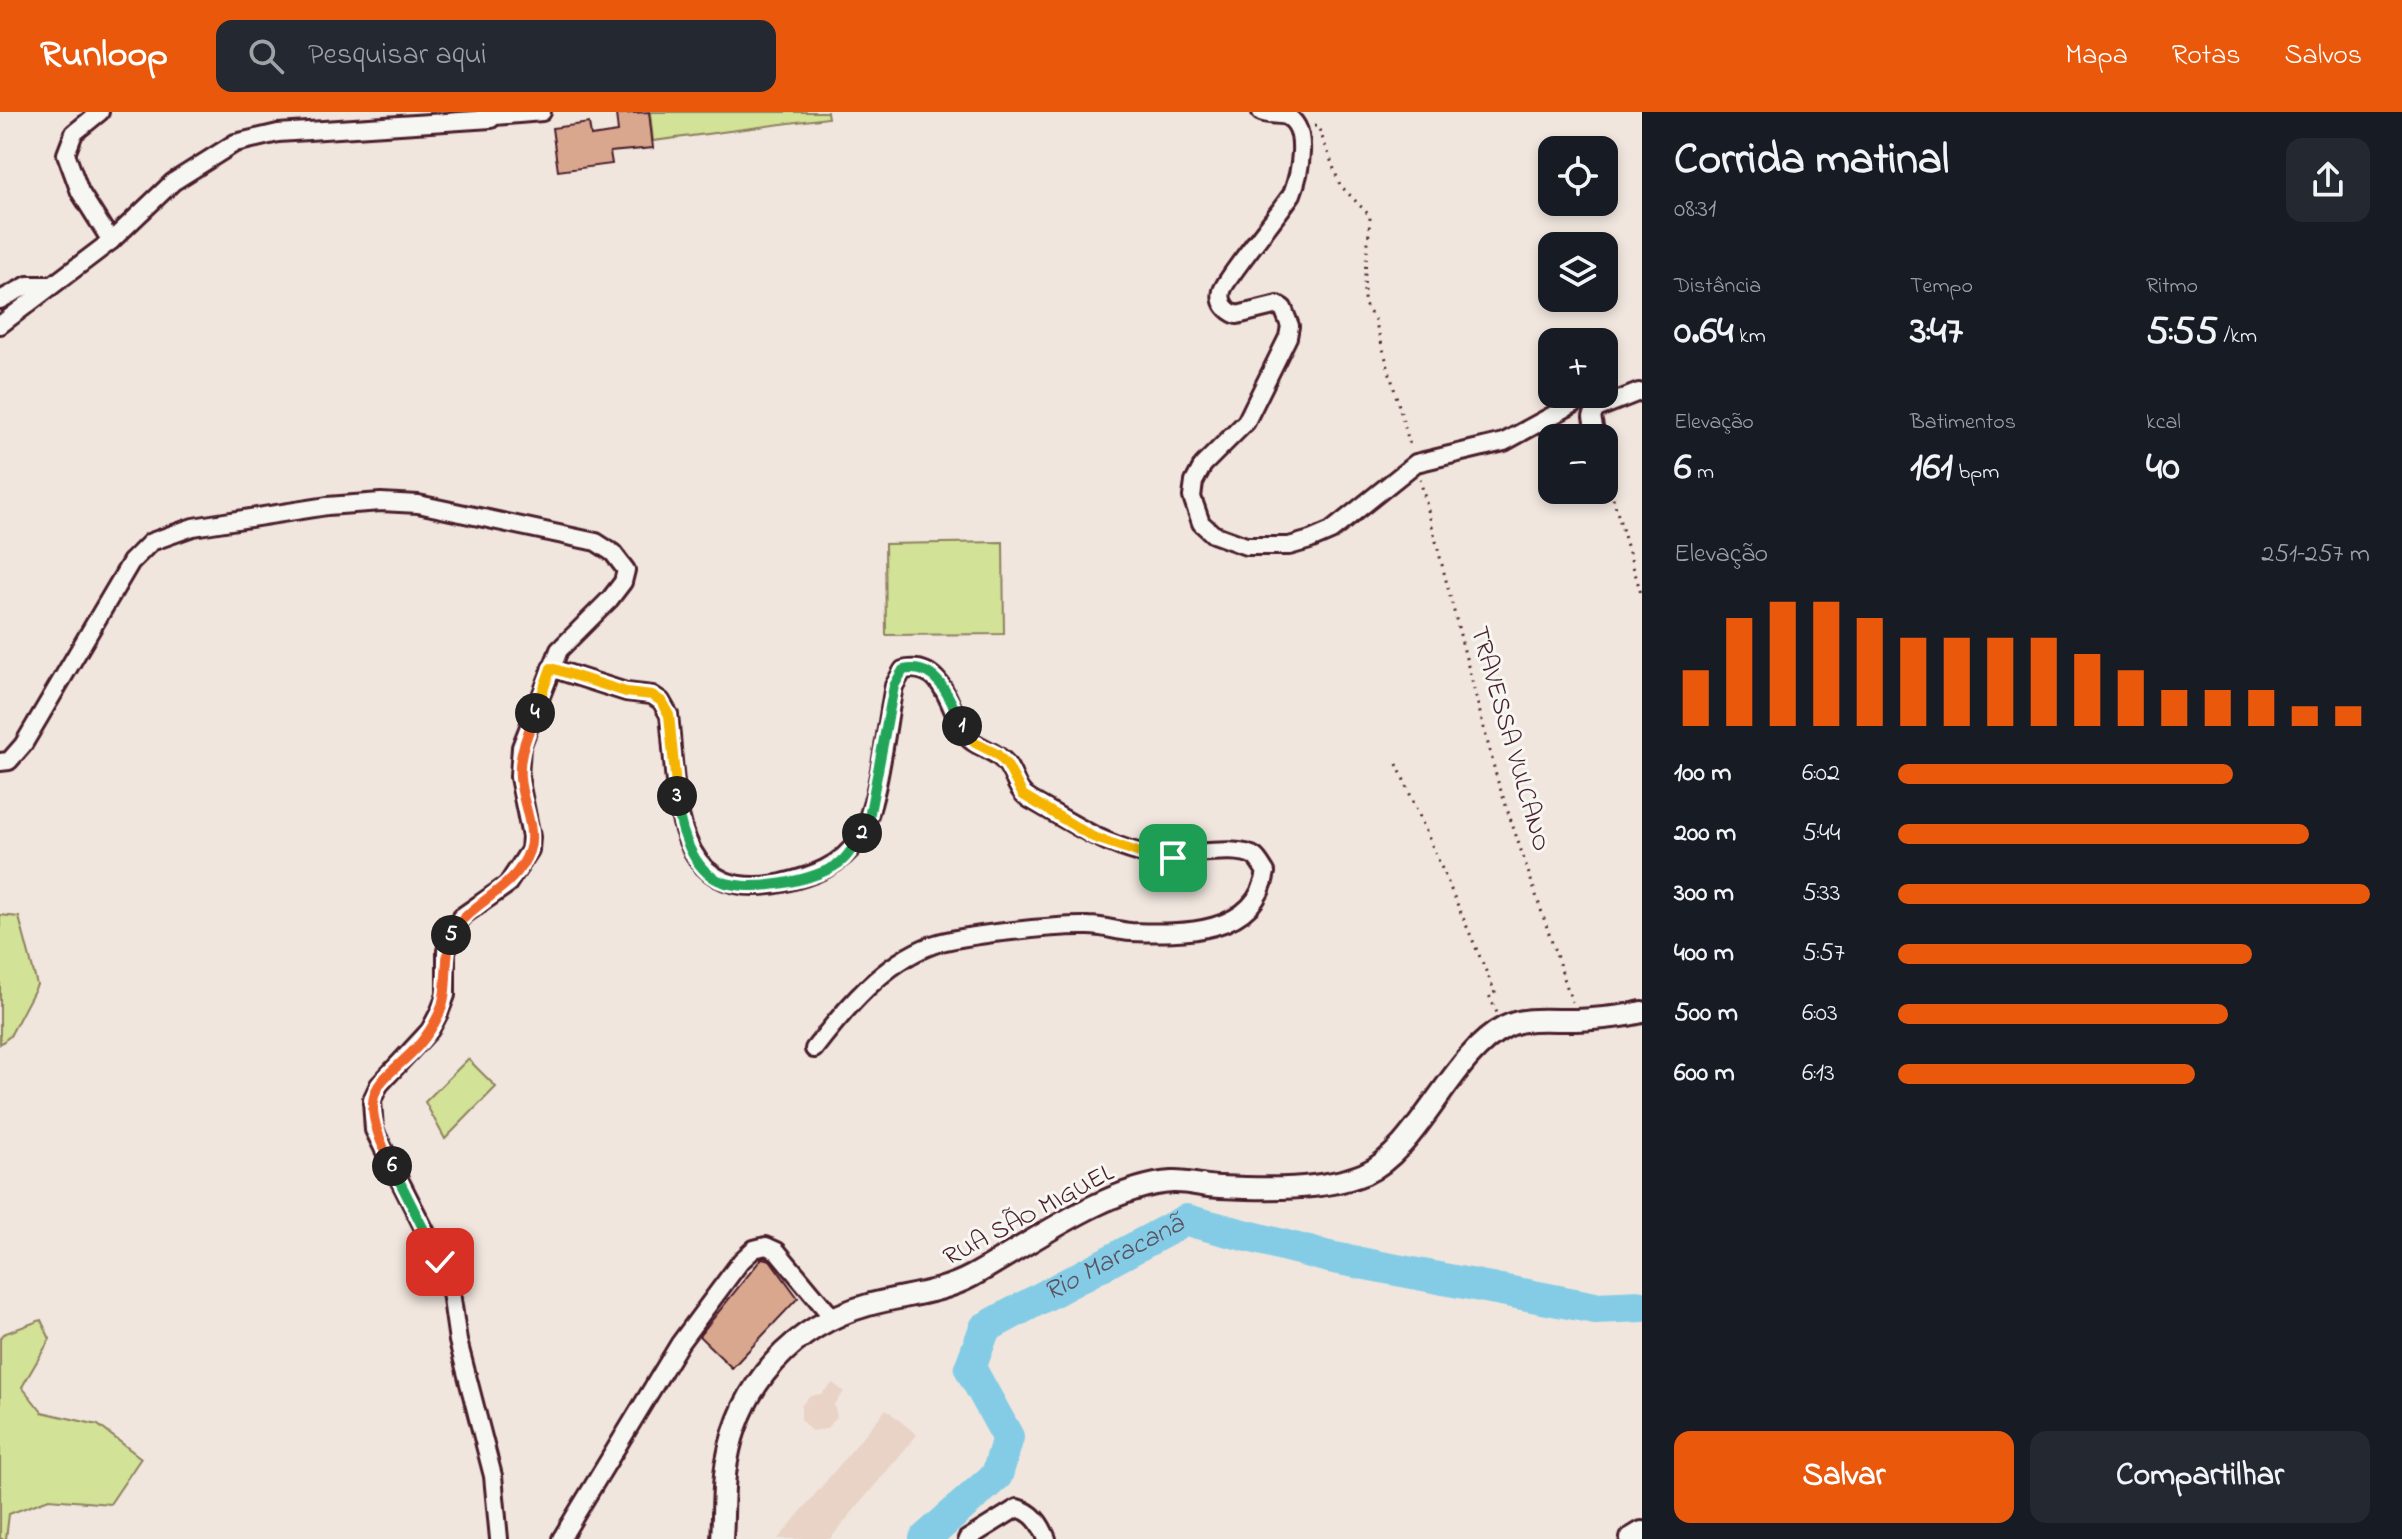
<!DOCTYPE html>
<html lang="pt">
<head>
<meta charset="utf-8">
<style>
	:root { --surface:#171b24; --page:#242831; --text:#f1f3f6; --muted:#9ea1a6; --accent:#ea580c }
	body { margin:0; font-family:"Indie Flower",sans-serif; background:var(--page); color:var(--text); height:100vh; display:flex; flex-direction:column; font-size:30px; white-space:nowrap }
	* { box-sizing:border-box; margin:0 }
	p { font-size:26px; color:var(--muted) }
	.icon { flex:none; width:44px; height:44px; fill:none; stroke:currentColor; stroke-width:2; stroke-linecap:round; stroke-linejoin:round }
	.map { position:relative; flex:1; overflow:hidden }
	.sheet { display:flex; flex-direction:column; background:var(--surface); width:760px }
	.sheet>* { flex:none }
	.buttons { position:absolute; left:1538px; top:24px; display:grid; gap:16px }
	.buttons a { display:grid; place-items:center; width:80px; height:80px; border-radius:16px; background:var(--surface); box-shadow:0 4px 12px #0003; font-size:40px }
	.pin { position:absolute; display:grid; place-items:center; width:68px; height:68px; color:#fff; margin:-34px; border-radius:16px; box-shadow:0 4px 12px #0006 }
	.km { position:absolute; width:40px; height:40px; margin:-20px; border-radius:50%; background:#222; color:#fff; font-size:22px; line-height:40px; text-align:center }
	.round { display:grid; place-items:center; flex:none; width:84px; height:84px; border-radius:16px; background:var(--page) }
	.overview { display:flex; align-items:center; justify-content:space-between; height:136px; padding:0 32px }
	h1 { font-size:44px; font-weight:700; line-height:60px }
	.figures { display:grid; grid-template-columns:repeat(3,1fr); gap:12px; height:136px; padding:8px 32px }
	.figures div { display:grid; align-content:center }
	.figures b { font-size:40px; font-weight:700 }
	.figures small { font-size:22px; font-weight:400 }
	.figures p { font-size:22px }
	.chart { height:224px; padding:16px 32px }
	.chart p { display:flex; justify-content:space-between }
	.chart svg { width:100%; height:144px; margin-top:8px; stroke:var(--accent); stroke-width:6 }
	.primary-button { display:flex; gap:16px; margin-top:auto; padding:16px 32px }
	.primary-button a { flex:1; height:92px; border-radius:16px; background:var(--accent); color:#fff; font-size:32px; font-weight:700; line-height:92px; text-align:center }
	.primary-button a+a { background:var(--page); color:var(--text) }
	ul { padding:0 32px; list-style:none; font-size:26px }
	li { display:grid; grid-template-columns:128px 96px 1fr; align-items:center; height:60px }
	li i { height:20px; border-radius:10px; background:var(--accent) }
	header { display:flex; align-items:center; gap:48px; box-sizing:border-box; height:112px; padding:0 40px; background:var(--accent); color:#fff }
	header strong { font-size:38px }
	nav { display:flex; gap:44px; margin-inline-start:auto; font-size:28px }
	.search { width:560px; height:72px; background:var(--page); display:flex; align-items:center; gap:20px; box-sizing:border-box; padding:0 28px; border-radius:16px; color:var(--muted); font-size:30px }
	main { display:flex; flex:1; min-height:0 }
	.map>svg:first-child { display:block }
</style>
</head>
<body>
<header>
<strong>Runloop</strong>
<div class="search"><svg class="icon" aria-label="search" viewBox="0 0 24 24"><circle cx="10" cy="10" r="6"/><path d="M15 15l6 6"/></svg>Pesquisar aqui</div>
<nav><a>Mapa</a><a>Rotas</a><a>Salvos</a></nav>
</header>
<main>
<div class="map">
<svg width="1642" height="1427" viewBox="0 0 1642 1427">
	<rect width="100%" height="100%" fill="#f0e6de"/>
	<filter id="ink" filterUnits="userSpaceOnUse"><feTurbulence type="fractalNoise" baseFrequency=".0125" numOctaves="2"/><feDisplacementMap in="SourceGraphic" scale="16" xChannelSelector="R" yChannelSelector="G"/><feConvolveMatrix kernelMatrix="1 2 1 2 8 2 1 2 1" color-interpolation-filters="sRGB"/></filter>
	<g filter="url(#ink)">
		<!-- built -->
		<g fill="#e9d3c6">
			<polygon points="833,1271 844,1280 834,1292 837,1305 826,1317 811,1319 801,1308 801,1294 809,1284 821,1282"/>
			<polygon points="886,1297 917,1323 830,1427 778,1427"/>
		</g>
		<!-- green -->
		<g fill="#d2e296" stroke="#8e8060" stroke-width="2">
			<polygon points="650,0 827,0 828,6 653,29"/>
			<polygon points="1003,430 1004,522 886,523 885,432"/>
			<polygon points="0,803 19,805 37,873 10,924 0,932"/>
			<polygon points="468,947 496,975 445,1027 425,990"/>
			<polygon points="41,1208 50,1227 22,1275 42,1300 98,1313 141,1346 110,1392 49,1387 9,1402 6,1427 0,1427 0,1226 3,1222"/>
		</g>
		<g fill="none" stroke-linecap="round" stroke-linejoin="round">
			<!-- river -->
			<path stroke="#84cce5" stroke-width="32" id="s1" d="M925,1427L997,1363L1008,1325L970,1256L985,1216L1186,1108L1329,1145L1595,1196L1642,1194"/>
		</g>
		<!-- building -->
		<g fill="#d9a78d" stroke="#4a1f2b" stroke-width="2">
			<polygon points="649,0 653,36 610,40 612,52 558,59 552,16 589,11 591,24 618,20 616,2"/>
			<polygon points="762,1146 770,1148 798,1186 732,1256 699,1224"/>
		</g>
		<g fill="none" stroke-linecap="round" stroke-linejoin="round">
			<!-- minor casing -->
			<g stroke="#4a1f2b" stroke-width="22">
				<g id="minor">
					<polyline points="100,0 74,21 66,42 80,80 111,129"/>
					<path d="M1261,0C1269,4 1278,1 1286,4C1311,15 1299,64 1292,82C1281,99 1225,167 1222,179C1219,191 1227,199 1237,203L1278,193L1283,196L1290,214L1288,225L1246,310L1203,353L1194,370L1192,385L1201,411L1213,422L1246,434H1289L1310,428L1331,419L1416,351L1504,330L1579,289L1604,282"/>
					<polyline points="483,5 542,0"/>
					<polyline points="0,188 28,173 52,173"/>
					<polyline points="0,213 111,129 173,70 235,31 278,21 491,7"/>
					<polyline points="1596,326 1592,305 1596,297 1639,280"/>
					<path d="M551,556L626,580L652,583L661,589L669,603C678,680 668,794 782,771C812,764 841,754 858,728C879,694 886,615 894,574L903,558C944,549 948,595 964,621C973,635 993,637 1004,649C1016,662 1014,678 1031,688C1067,708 1100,731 1141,741C1171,748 1237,731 1255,745C1259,748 1263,756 1266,760C1256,823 1182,822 1131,820C1117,819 1103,814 1089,814C1059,813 958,823 932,833C883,851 845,897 814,937"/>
					<polyline points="0,650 9,649 23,633 131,450 151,430 193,415 327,394 381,390 418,392 596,430 613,441 626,458 623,470 610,487 559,538 521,635 519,665 531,725 530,738 507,773 461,805 446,839 446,883 439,901 430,918 379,973 372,988 374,1018 449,1166 458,1229 493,1364 499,1427"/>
					<polyline points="561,1427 680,1231 741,1149 754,1137 766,1134 777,1139 832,1205"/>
					<path d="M967,1427L1017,1396C1033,1400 1041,1412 1047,1427"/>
				</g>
			</g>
			<!-- tertiary casing -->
			<g stroke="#4a1f2b" stroke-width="26">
				<path id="tertiary" d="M722,1427C724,1401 722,1374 727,1349C740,1272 793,1214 868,1193C903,1183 939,1182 972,1164C1029,1133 1107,1074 1172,1070C1188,1069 1204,1075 1220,1075C1265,1077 1322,1079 1364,1062C1419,1038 1451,942 1505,915C1526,904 1553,909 1576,908C1598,907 1621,905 1642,900"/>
			</g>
			<!-- secondary casing -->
			<g stroke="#4a1f2b" stroke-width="28">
				<polyline id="secondary" points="1632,1427 1642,1421"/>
			</g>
			<!-- path -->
			<g stroke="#4a1f2b" stroke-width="3" stroke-dasharray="2 6" stroke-linecap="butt">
				<path d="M1314,14H1318L1340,73L1370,104C1370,121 1361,181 1365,192C1367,197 1372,203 1375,208L1411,337"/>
				<polyline points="1604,355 1642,485"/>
				<polyline points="1420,367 1497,667 1572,890"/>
				<polyline points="1397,652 1495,880 1489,883 1497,901"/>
			</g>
			<!-- minor -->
			<use href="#minor" stroke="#f6f6f2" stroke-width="16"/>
			<!-- tertiary -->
			<use href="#tertiary" stroke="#f6f6f2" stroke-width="20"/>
			<!-- secondary -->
			<use href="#secondary" stroke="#f6f6f2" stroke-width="22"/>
		</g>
	</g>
	<g fill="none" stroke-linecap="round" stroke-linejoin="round" filter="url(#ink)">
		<!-- split-1 casing -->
		<g stroke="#fff" stroke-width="16">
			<polyline id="split-1" points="962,614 975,631 997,642 1007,653 1023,683 1093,725 1140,741 1173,746"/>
		</g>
		<!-- split-2 casing -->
		<g stroke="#fff" stroke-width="16">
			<path id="split-2" d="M862,721L869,706L894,574L903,558C938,550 951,588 962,614"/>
		</g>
		<!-- split-3 casing -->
		<g stroke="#fff" stroke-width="16">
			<path id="split-3" d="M677,684C678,712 690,751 714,766C742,784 822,769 844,747C851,740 857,729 862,721"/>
		</g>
		<!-- split-4 casing -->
		<g stroke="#fff" stroke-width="16">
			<polyline id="split-4" points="535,601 551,556 626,580 652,583 661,589 669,603 677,684"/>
		</g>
		<!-- split-5 casing -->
		<g stroke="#fff" stroke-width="16">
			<path id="split-5" d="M451,823C470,789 515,779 529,739C537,718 521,688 520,666C518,642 528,623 535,601"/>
		</g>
		<!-- split-6 casing -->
		<g stroke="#fff" stroke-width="16">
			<path id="split-6" d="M392,1054C341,952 404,976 439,902C450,877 443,849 451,823"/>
		</g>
		<!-- split-7 casing -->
		<g stroke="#fff" stroke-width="16">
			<polyline id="split-7" points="392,1054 440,1150"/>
		</g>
		<!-- split-1 -->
		<use href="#split-1" stroke="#f5b400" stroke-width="10"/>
		<!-- split-2 -->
		<use href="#split-2" stroke="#22a559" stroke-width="10"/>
		<!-- split-3 -->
		<use href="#split-3" stroke="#22a559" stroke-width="10"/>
		<!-- split-4 -->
		<use href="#split-4" stroke="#f5b400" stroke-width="10"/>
		<!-- split-5 -->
		<use href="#split-5" stroke="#f0652b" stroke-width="10"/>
		<!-- split-6 -->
		<use href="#split-6" stroke="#f0652b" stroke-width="10"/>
		<!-- split-7 -->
		<use href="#split-7" stroke="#22a559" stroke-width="10"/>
	</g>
	<g text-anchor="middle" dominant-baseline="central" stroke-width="6" stroke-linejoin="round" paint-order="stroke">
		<!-- street labels -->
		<g font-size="26" fill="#4a1f2b" stroke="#f6f6f2">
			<text transform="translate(1509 627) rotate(74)">TRAVESSA VULCANO</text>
			<text transform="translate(1029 1104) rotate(-28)">RUA SÃO MIGUEL</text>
		</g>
		<!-- water labels -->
		<g font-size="28" font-style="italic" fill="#5b5363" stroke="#f6f6f2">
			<text stroke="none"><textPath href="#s1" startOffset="404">Rio Maracanã</textPath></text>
		</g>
	</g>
</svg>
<div class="buttons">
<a><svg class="icon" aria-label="locate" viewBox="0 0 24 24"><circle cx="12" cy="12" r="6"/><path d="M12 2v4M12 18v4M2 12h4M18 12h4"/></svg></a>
<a><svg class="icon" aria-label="layers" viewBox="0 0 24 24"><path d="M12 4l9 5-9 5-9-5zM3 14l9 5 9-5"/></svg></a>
<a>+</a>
<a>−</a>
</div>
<div class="pin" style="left:1173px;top:746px;background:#1e9e55"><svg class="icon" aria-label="arrive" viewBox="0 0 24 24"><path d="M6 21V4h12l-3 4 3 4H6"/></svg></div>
<div class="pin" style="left:440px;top:1150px;background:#d93025"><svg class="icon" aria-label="check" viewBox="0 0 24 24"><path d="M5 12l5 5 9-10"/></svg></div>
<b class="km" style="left:962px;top:614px">1</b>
<b class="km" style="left:862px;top:721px">2</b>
<b class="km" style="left:677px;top:684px">3</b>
<b class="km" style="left:535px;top:601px">4</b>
<b class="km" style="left:451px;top:823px">5</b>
<b class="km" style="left:392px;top:1054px">6</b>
</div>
<section class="sheet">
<div class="overview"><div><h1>Corrida matinal</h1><p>08:31</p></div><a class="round"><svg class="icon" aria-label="share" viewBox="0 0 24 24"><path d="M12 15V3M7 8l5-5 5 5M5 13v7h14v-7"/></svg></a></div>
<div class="figures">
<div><p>Distância</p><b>0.64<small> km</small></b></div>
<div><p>Tempo</p><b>3:47</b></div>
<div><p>Ritmo</p><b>5:55<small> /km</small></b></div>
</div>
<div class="figures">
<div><p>Elevação</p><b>6<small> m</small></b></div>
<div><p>Batimentos</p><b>161<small> bpm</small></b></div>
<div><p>kcal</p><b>40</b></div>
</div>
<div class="chart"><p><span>Elevação</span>251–257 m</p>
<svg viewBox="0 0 160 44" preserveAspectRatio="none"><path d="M5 44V27M15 44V11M25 44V6M35 44V6M45 44V11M55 44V17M65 44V17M75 44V17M85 44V17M95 44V22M105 44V27M115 44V33M125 44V33M135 44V33M145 44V38M155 44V38"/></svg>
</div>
<ul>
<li><b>100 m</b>6:02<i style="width:71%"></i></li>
<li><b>200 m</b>5:44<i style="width:87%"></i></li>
<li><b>300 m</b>5:33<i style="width:100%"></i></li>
<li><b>400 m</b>5:57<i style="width:75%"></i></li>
<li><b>500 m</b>6:03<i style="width:70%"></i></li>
<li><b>600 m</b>6:13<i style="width:63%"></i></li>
</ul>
<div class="primary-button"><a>Salvar</a><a>Compartilhar</a></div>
</section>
</main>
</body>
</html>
